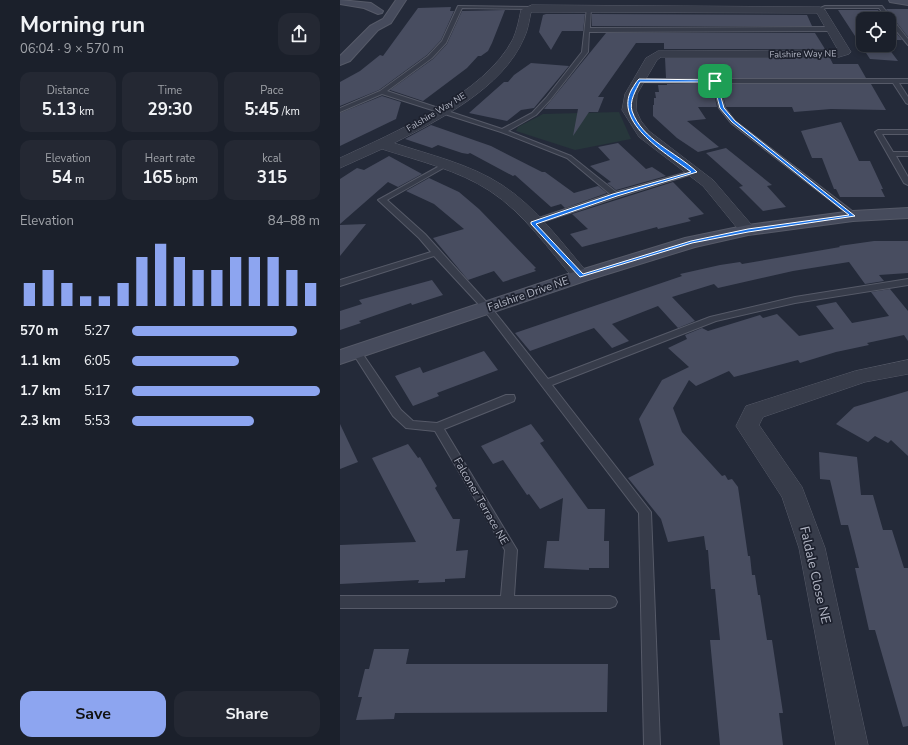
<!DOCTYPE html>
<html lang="en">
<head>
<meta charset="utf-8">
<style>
	:root { --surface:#1b202b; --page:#242833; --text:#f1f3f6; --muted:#a0a3a9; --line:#393e47; --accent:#8da5f0 }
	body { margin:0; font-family:"Nunito Sans",sans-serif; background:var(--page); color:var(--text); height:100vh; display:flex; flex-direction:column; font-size:15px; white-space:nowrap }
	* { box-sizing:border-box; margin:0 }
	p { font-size:13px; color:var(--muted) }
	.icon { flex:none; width:22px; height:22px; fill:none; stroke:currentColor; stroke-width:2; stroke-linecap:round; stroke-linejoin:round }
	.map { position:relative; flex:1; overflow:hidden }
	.details { display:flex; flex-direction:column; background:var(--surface); width:340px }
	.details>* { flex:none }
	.controls { position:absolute; left:516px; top:12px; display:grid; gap:8px }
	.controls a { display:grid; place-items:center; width:40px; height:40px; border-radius:8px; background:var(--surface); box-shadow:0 2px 6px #0003,0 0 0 1px var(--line); font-size:20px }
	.pin { position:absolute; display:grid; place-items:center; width:34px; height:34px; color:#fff; margin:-17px; border-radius:8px; box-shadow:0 2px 6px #0006 }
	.round { display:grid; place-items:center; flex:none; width:42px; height:42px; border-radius:12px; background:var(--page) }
	.overview { display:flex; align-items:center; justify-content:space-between; height:68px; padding:0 20px }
	h1 { font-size:22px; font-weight:700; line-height:30px }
	.stats { display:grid; grid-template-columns:repeat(3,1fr); gap:6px; height:68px; padding:4px 20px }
	.stats div { display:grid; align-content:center; border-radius:10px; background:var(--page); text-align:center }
	.stats b { font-size:17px; font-weight:700 }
	.stats small { font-size:11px; font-weight:400 }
	.stats p { font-size:11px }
	.chart { height:112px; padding:8px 20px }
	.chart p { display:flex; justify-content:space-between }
	.chart svg { width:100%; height:72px; margin-top:4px; stroke:var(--accent); stroke-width:6 }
	.action { display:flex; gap:8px; margin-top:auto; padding:8px 20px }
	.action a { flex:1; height:46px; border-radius:12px; background:var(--accent); color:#111; font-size:16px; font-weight:700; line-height:46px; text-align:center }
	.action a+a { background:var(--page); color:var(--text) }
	ul { padding:0 20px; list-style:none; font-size:13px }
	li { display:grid; grid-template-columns:64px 48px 1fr; align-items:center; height:30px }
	li i { height:10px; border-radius:5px; background:var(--accent) }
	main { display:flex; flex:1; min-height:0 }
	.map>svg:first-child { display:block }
</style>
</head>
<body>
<main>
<section class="details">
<div class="overview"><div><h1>Morning run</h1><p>06:04 · 9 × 570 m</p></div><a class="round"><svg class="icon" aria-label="share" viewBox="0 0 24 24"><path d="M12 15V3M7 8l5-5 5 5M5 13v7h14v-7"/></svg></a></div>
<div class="stats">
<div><p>Distance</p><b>5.13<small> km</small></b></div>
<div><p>Time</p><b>29:30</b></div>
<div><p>Pace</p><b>5:45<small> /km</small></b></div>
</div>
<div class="stats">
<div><p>Elevation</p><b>54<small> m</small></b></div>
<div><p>Heart rate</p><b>165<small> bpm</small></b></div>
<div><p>kcal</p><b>315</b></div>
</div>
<div class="chart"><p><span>Elevation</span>84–88 m</p>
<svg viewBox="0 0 160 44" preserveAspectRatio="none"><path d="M5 44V30M15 44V22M25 44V30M35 44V38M45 44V38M55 44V30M65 44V14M75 44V6M85 44V14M95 44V22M105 44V22M115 44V14M125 44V14M135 44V14M145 44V22M155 44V30"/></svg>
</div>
<ul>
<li><b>570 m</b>5:27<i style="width:88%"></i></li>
<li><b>1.1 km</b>6:05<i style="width:57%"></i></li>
<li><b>1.7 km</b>5:17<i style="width:100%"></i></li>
<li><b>2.3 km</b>5:53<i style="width:65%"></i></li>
</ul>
<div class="action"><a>Save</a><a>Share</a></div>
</section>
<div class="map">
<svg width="568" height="745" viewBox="0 0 568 745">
	<rect width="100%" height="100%" fill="#242a39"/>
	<!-- green -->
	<polygon fill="#27373b" points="279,112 291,139 235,150 176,131 178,127 203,114"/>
	<!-- building -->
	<g fill="#484d60">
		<polygon points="111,7 110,11 114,11 101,40 87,55 39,90 0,106 0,82 20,71 40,55 43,56 78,8"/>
		<polygon points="546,9 568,9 568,37"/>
		<polygon points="165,10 152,43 148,51 141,56 138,56 127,68 83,101 50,90 93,59 107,44 122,11"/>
		<polygon points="498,10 538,10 545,19 523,19 523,45 546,45 558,61 530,59"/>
		<polygon points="206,14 245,14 243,31 222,31 211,50 199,32 203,15"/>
		<polygon points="252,14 467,15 472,26 252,26"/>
		<polygon points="549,24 562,40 549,40"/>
		<polygon points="266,33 475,33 485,49 324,49 324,43 296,43 258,97 264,97 258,112 249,112 233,136 238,109 204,109"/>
		<polygon points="325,58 490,58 493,64 518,64 526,78 326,78"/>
		<polygon points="191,63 229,66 194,108 181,110 167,121 129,113 164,82 168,82 174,75"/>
		<polygon points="327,84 372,84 377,107 358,107 366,119 347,121 379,147 358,152 337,138 313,116 313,105 314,105 314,98 316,98 315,92 319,92 318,85 327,85"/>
		<polygon points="380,84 531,84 546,110 491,109 454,112 452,107 386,107"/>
		<polygon points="42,96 61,102 56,119 0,146 0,113"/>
		<polygon points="501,122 519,161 530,161 543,189 541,189 545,197 500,197 496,189 494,189 482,158 472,158 461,131"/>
		<polygon points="91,125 151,146 202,172 205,172 234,193 258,186 267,193 225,208 221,204 211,207 175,175 173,176 130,153 128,154 122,153 98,145 92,148 65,139"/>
		<polygon points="278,143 306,169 312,167 326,176 276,190 267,183 271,182 250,166 270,160 258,147"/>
		<polygon points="386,148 432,185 427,186 446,207 423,211 399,187 403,186 366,153"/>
		<polygon points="49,156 82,174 58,187 48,182 0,224 0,179 17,168 24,170"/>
		<polygon points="89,178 119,192 139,209 196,268 194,269 196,271 163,282 154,271 128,280 93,238 124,229 94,204 66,191"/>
		<polygon points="333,182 364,214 348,218 351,221 318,229 317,227 242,247 230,234 248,229 232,214"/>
		<polygon points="26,224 0,256 0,225"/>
		<polygon points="534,241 568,241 568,273 539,275 544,281 525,284 509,262 453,271 378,288 374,284 332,297 355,321 338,328 318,306 272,324 289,341 272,348 254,328 190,351 175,333 342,276 340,274 380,265 400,262 402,264 500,247 499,246"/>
		<polygon points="92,280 103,295 72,305 71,303 19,321 21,323 0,330 0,311 22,304 19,300"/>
		<polygon points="550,289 568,311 568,341 564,335 527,343 529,345 496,352 460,363 458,360 394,377 389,371 356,386 349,380 333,408 342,432 382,476 385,475 388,480 392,479 398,487 408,556 410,556 412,575 415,575 418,595 420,595 427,640 432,640 443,713 439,713 443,745 380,745 370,640 380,640 375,589 371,589 368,550 366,550 364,536 328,542 321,519 288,478 314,465 299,419 322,380 349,367 328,348 347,339 345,335 362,328 368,331 420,315 423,318 437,314 459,336 494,329 476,306 496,302 512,323 549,316 531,292"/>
		<polygon points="144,351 158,370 97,393 99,396 73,406 55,376 80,367 83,373"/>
		<polygon points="568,391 568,456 551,440 548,443 535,436 528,442 496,424 514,407"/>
		<polygon points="0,424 18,462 0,469"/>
		<polygon points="191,424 204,441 200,443 248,509 265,509 264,541 269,541 269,568 249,568 249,570 204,568 207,541 219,541 223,498 200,509 189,494 187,495 163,460 153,464 141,446"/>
		<polygon points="68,444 78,458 80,457 97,486 95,488 113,519 120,519 116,551 128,550 125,578 105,579 105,582 78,583 79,580 0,584 0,545 76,542 32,458"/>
		<polygon points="479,452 517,457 521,495 533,495 543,530 552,530 564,568 568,568 568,726 563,727 535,630 529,630 515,568 519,568 508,525 501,525 490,480 480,479"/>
		<polygon points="34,649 69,649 66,664 268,664 267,712 55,713 54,719 16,720 22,697 18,697 25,669 29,669"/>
	</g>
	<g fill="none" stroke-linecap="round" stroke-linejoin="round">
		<!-- lane casing -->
		<g stroke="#565a68" stroke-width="2">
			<g id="lane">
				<polygon points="118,6 192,7 194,8 192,9 122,8 106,43 92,58 47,91 162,129 192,113 206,98 242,52 247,7 251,8 250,28 492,27 495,29 492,31 249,32 248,52 210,100 196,115 168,131 231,156 276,192 355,170 359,172 278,197 193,225 189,223 190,221 270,194 227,158 161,132 42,94 0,112 0,108 40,91 88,56 102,41"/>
				<polygon points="485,6 542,6 568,39 568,45 549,22 549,19 547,19 539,8 486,8 478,11 478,9"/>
				<polygon points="299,79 568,79 568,83 559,83 568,97 568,104 566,103 553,83 378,83 385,108 395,121 516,214 517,216 513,218 391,123 379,108 373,83 297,82 296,81"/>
				<polygon points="568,130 568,134 542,134 553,152 568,152 568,156 556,156 568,177 568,185 564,183 535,132 538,130"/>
				<polygon points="105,163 109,165 107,166 47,200 85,234 150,306 208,379 370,317 455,297 568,279 568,285 455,303 376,321 212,385 311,512 320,745 304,745 299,513 144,310 94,256 0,286 0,280 91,252 79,238 38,200"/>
				<polygon points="17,349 20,350 61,410 73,421 97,423 166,395 174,395 175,398 174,401 104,429 177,550 174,596 270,596 275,598 277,602 275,606 270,608 0,608 0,596 161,596 165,550 95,431 66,428 53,416 12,352"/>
			</g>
		</g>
		<!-- street casing -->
		<g stroke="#565a68" stroke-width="1">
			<g id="street">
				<path d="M192,5L480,7L485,10L511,52L509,54L499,57H321L317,60L297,94L296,110L301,121L309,131L373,180L416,230L414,234L408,235L402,234L363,186L299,137L282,110L285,94L306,58L318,51L498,50L477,13L191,12C189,21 188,30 184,38C163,88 99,120 54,143C90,155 130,164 162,185C196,207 221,242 247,272L250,276L247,280L241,281L235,280C209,250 184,213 150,191C118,170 79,161 42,149L0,168V158C53,133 145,94 173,39C177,30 179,20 181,10Z"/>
				<polygon points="568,360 568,374 525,382 423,417 419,425 462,487 485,548 528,745 496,745 459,548 442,497 396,426 406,406 515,371"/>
			</g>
		</g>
		<!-- secondary casing -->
		<g stroke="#565a68" stroke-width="2">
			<g id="secondary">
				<polygon points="0,0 31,3 43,11 42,13 38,14 24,8 0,4"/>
				<polygon points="56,0 66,0 51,23 38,30 10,61 0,65 0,56 30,26 43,19"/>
				<polygon points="549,0 568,0 568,5 550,2"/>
				<polygon points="568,208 568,218 513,221 408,235 355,247 248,280 0,364 0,350 234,272 345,238 408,225 513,211"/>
			</g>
		</g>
		<!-- lane -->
		<use href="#lane" fill="#373c4a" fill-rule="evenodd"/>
		<!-- street -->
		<use href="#street" fill="#373c4a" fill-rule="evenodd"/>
		<!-- secondary -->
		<use href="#secondary" fill="#464b5c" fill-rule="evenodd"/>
	</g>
	<!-- route -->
	<path fill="#1a73e8" stroke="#fff" fill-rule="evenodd" d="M299,79L376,80L384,108L395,121L515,216L408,232L352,243L240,277L191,224V222L273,194L351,172C329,155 272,123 292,89C294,86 296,82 299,79ZM300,82H373L380,108L392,122L509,215L408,229L351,241L243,274L196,224L277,196L357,172C336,152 302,140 292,111C289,101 296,90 300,82Z"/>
	<g text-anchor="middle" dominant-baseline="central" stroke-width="3.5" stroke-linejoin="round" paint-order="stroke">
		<!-- far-street labels -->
		<g font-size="9" fill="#b3b7c5" stroke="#1d212e">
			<text transform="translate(463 54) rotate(-1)">Falshire Way NE</text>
			<text transform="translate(96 112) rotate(-31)">Falshire Way NE</text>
		</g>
		<!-- street labels -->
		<g font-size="11" fill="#b3b7c5" stroke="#1d212e">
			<text transform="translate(188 294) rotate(-19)">Falshire Drive NE</text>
			<text transform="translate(141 501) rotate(60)">Falconer Terrace NE</text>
		</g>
		<!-- near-street labels -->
		<g font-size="13" fill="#b3b7c5" stroke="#1d212e">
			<text transform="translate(475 575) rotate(77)">Faldale Close NE</text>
		</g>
	</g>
</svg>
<div class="controls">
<a><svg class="icon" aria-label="locate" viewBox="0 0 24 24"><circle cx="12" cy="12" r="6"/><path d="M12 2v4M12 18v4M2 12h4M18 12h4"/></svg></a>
</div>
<div class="pin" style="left:375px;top:81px;background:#1e9e55"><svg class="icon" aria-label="arrive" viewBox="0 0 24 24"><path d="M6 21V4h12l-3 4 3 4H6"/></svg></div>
</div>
</main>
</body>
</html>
